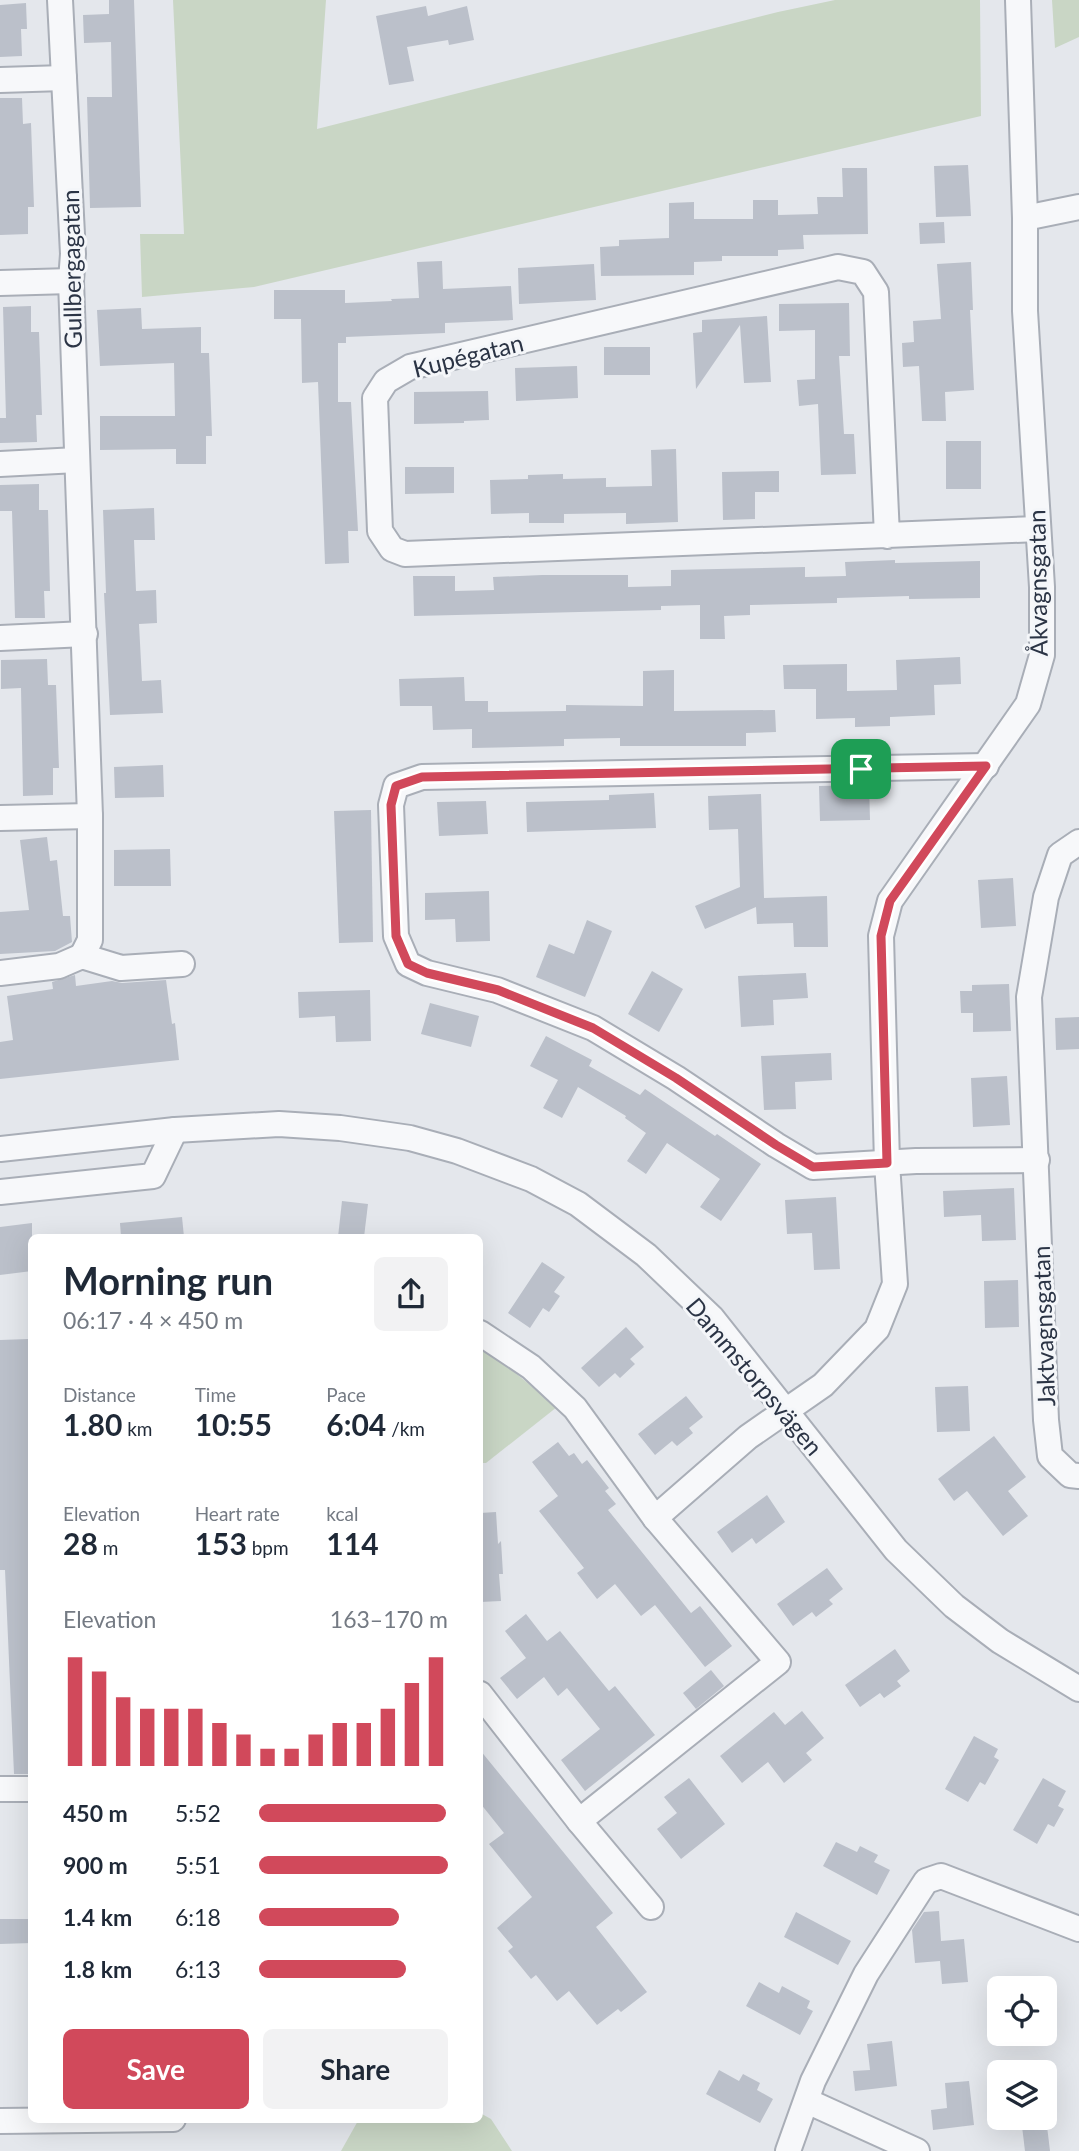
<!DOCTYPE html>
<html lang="en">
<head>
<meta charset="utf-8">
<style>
	:root { --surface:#fff; --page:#f2f2f3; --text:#1f2937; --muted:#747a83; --accent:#d1495b }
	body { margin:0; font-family:Lato,sans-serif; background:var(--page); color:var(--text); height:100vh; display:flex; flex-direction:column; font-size:26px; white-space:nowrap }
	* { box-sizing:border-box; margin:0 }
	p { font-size:23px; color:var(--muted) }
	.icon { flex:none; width:38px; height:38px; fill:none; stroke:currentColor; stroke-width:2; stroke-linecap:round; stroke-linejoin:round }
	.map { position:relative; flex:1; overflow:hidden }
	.side { position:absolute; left:28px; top:1234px; width:455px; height:889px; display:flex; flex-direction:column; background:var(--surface); border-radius:10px; box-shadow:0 7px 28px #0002 }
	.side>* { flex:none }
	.controls { position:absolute; left:987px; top:1976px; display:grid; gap:14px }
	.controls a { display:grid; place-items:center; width:70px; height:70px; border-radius:10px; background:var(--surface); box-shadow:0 7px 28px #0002; font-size:35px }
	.pin { position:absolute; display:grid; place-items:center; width:60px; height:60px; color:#fff; margin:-30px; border-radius:14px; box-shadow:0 4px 10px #0006 }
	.round { display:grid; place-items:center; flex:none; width:74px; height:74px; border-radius:10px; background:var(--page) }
	.summary { display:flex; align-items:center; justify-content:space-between; height:119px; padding:0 35px }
	h1 { font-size:38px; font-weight:700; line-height:52px }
	.figures { display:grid; grid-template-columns:repeat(3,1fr); gap:10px; height:119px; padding:7px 35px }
	.figures div { display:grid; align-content:center }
	.figures b { font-size:30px; font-weight:700 }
	.figures small { font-size:19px; font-weight:400 }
	.figures p { font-size:19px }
	.chart { height:196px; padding:14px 35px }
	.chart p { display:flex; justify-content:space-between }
	.chart svg { width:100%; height:126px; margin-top:7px; stroke:var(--accent); stroke-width:6 }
	.primary-button { display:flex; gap:14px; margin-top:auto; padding:14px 35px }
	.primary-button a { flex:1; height:80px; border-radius:10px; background:var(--accent); color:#fff; font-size:28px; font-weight:700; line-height:80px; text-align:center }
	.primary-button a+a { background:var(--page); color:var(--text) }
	ul { padding:0 35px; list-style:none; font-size:23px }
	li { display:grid; grid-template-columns:112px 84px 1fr; align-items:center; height:52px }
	li i { height:18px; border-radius:9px; background:var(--accent) }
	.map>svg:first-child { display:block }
</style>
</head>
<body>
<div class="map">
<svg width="1079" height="2151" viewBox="0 0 1079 2151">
	<rect width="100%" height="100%" fill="#e4e7ec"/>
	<!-- green -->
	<g fill="#c9d6c5">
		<polygon points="173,0 326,0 317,129 778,12 835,0 980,0 981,116 254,287 142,297 140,234 184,234"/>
		<polygon points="1052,0 1079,0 1079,37 1055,48"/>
		<polygon points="480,1349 502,1362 557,1407 486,1463 480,1463"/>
		<polygon points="480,2113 491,2119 512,2151 341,2151 359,2119 480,2119"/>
	</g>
	<!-- building -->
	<g fill="#bbc0ca">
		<polygon points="109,0 134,0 141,207 90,208 87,97 112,97 111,42 84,43 83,15 109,14"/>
		<polygon points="26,3 27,29 21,29 22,56 0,57 0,5"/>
		<polygon points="426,6 428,16 467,6 474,40 449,45 448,40 407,47 414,81 389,85 376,16"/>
		<polygon points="0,98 22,98 23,124 31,123 34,207 28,207 28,234 0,235"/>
		<polygon points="968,165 971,216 936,217 934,166"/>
		<polygon points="842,168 867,168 868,234 803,235 804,249 778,250 778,256 722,256 722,261 694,262 694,275 601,276 600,247 619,246 619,240 669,238 669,203 694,202 694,219 753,219 753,200 778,200 778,215 818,214 817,197 843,197"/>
		<polygon points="944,222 945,243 920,244 919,223"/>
		<polygon points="442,261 443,289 511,286 513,320 445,323 445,333 346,337 346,343 338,343 338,402 351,402 358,531 348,531 349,563 325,564 318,382 302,383 301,319 274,319 274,290 345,290 345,303 392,301 391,299 419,298 417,262"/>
		<polygon points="971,262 973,310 970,310 974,390 945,392 946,421 922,421 919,366 903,367 902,343 914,342 913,321 941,319 937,264"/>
		<polygon points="594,264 596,300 519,304 518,268"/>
		<polygon points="849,303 850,356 839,356 844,434 854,434 856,474 821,475 818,404 799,406 797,380 815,379 815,330 779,331 779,304"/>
		<polygon points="31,306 31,332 39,332 42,415 36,415 37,442 0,443 0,418 6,418 3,307"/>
		<polygon points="141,308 142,329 201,327 201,353 209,353 212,436 206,436 206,464 176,464 176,449 100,450 100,416 175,416 174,363 100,366 97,310"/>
		<polygon points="767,316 771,382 744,383 740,325 696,389 693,333 702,332 702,320"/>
		<rect x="604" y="347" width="46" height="28"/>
		<polygon points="577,366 578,398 516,401 515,368"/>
		<polygon points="488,391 489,420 464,421 464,423 414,424 414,392"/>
		<rect x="946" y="441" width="35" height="48"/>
		<polygon points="676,449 678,522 626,524 626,513 564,514 564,523 529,523 529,513 491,514 490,480 528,479 528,475 563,474 563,479 606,478 606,487 652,486 651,450"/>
		<polygon points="405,467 454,467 454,493 405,494"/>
		<polygon points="779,471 779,492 755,492 755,519 723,520 722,472"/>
		<polygon points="39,484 39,510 48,510 50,591 44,591 45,618 15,618 12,511 0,511 0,485"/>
		<polygon points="154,508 155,540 134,540 136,591 156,590 157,623 139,624 142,681 161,680 163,713 110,715 104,593 106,593 103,510"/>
		<polygon points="895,560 895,563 980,561 980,598 909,599 909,596 837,598 837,603 750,605 750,615 724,616 725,639 700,639 700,605 661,606 661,610 414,616 413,576 455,576 455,591 494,590 493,577 542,575 628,575 628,587 671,586 671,570 805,567 805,577 846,576 845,562"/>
		<polygon points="960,657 961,684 934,685 935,715 890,717 890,726 855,727 855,718 816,719 816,689 784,689 783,665 847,664 847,691 897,690 896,660"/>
		<polygon points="47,659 48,685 56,685 59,768 53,768 53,795 23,796 21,688 1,689 1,660"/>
		<polygon points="674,670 674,711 775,710 776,732 746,733 746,746 620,746 620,738 564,739 564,746 472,748 472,729 433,730 432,706 400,706 399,679 464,677 465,701 488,701 488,712 566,711 566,705 643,706 643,671"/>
		<polygon points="163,765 164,797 115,798 114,767"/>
		<polygon points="869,785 870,820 820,821 819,786"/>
		<polygon points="654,793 656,828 527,832 526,802 609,800 609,795"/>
		<polygon points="761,794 764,898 827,896 828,947 794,947 793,923 757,924 756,907 705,929 695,906 740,887 738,829 709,830 708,796"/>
		<polygon points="486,801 488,834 439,836 437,802"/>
		<polygon points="371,810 373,942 339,943 334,811"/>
		<polygon points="47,837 50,861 57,860 63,916 70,916 72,942 55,951 0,954 0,912 29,910 20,840"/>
		<polygon points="170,849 171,886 114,886 114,850"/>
		<polygon points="1013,878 1016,926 981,928 978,880"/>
		<polygon points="489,891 490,941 456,942 455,919 425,920 425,893"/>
		<polygon points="587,920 612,931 585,997 536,977 549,944 574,954"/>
		<polygon points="652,971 683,989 659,1032 628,1014"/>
		<polygon points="806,973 808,998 773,1000 774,1025 741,1027 738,976"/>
		<polygon points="75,975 76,986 112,981 122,983 166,980 172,1024 175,1023 179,1060 0,1079 0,1042 13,1040 7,996 53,989 52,982"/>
		<polygon points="1009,984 1011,1031 973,1032 973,1013 961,1013 960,991 972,991 972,985"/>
		<polygon points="370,990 371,1041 336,1042 335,1016 299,1018 298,992"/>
		<polygon points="430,1003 479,1016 471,1047 421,1034"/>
		<polygon points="1079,1017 1079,1049 1056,1050 1055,1018"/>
		<polygon points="546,1036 592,1060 589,1066 640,1095 645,1089 715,1136 717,1134 761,1164 721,1221 700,1207 720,1179 667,1143 646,1174 627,1161 646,1133 625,1118 626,1116 578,1087 562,1118 543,1108 558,1080 530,1066"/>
		<polygon points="831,1053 832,1080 795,1082 796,1109 764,1110 761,1056"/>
		<polygon points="1007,1076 1010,1125 973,1127 971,1078"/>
		<polygon points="1014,1188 1016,1240 982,1241 981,1215 944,1217 943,1191"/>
		<polygon points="836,1197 840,1269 814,1270 812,1233 787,1234 785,1200"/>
		<polygon points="342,1201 368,1204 364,1237 338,1237"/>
		<polygon points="182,1217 184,1237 121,1237 120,1223"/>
		<polygon points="32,1223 32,1271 0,1275 0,1227"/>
		<polygon points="542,1262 565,1277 554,1292 560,1296 549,1312 543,1308 530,1328 508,1313"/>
		<polygon points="1018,1280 1019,1327 985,1328 984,1281"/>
		<polygon points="626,1327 644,1347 630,1359 635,1364 620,1378 615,1373 599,1387 581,1368"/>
		<polygon points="28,1339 32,1421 32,1774 14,1774 5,1570 0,1570 0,1340"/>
		<polygon points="968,1386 970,1431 937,1432 935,1387"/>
		<polygon points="686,1396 703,1417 689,1428 693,1433 677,1446 672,1441 655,1455 638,1434"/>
		<polygon points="994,1436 1026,1477 1008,1491 1028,1516 1003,1536 967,1491 954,1501 938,1479"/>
		<polygon points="558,1442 569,1456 574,1453 582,1464 587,1460 609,1488 605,1491 616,1504 608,1510 691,1613 700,1606 732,1646 705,1667 655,1605 641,1616 615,1584 597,1599 577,1573 584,1568 539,1511 558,1496 532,1462"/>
		<polygon points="767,1495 785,1522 756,1544 752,1538 732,1553 717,1532"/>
		<polygon points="496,1512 498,1544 501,1541 503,1574 499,1574 501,1601 480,1602 480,1513"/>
		<polygon points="827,1568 843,1589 829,1600 833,1604 816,1617 812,1612 793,1626 777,1604"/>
		<polygon points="526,1614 547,1641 560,1631 609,1691 615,1686 655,1735 585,1791 561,1760 600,1729 567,1688 558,1696 544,1677 517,1699 500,1678 526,1658 505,1631"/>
		<polygon points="895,1649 910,1671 897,1681 901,1686 884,1698 880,1693 860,1707 845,1685"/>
		<polygon points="711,1670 724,1686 696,1709 683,1693"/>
		<polygon points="802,1711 824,1738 806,1753 812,1760 784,1783 768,1762 742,1783 720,1756 774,1712 785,1725"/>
		<polygon points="974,1736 998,1749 994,1757 999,1760 985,1785 980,1782 968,1802 945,1789"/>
		<polygon points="480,1750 613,1913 596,1927 647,1992 621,2012 618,2009 597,2025 569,1991 557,2001 536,1975 531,1979 508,1951 513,1947 497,1928 532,1897 489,1844 504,1833 480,1803"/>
		<polygon points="689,1778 725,1824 681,1859 657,1829 677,1813 664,1797"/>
		<polygon points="1043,1778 1066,1791 1058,1806 1064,1809 1054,1827 1048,1824 1037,1844 1013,1830"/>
		<polygon points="836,1842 857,1852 860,1846 878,1855 874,1862 890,1870 877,1895 823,1866"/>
		<polygon points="939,1911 941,1941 964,1939 968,1982 942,1984 940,1961 915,1963 912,1930 924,1912"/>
		<polygon points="796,1912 851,1941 838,1965 784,1937"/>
		<polygon points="0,1919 32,1919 32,1943 0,1944"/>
		<polygon points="759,1982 779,1993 782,1986 810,2001 807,2008 813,2011 800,2035 746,2006"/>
		<polygon points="892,2041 897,2086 855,2091 853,2071 870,2070 867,2044"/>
		<polygon points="719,2070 739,2081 743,2074 760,2083 757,2090 773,2099 760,2123 706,2094"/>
		<polygon points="969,2081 974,2125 933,2130 931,2110 947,2108 945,2083"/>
		<polygon points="1021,2118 1046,2118 1050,2151 1025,2151"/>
	</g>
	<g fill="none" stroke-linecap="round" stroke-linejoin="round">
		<!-- minor casing -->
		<g stroke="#a9aeb7" stroke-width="28">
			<g id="minor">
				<polyline points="60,0 73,254 71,281 90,816 90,940 82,956"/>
				<polyline points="0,80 64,78"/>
				<polyline points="1025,218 1079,207"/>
				<polyline points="0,283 71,281"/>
				<polyline points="0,464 77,460"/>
				<polyline points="887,536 876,292 863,272 838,267 410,367 386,381 375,398 380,531 392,549 405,554 1038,529"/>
				<polyline points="0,638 85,634"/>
				<polyline points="986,766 422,777 396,786 391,805 396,936 408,964 427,973 497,990 593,1028 676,1078 776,1145 813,1167 916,1161 1037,1160"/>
				<polyline points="0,818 90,816"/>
				<polyline points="1079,842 1060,855 1046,897 1029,997 1046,1420 1050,1456 1070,1475 1079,1476"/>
				<polyline points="0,973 59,966 82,956 121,968 182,964"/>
				<polyline points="0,1149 175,1130 279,1124 340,1128 410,1138 457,1151 531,1179 578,1204 646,1255 712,1318 896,1550 954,1606 1000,1641 1079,1689"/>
				<polyline points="0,1192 153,1176 175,1130"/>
				<polyline points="480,1333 531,1367 575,1408 655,1518 778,1662 579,1821"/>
				<polyline points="655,1518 748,1437 823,1385 877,1329 895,1284 887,1163 881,936 890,901 1028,704 1042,655 1042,587 1025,311 1025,218 1018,0"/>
				<polyline points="480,1694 579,1821 651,1907"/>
				<polyline points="0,1789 32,1789"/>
				<polyline points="807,2101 917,2151"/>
				<polyline points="0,2121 173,2119"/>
				<polyline points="788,2151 813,2081 866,1974 926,1881 941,1876 1079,1929"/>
			</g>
		</g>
		<!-- minor -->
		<use href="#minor" stroke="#f7f8fa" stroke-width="24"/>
	</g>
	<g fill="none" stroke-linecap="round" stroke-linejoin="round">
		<!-- route casing -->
		<g stroke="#fff" stroke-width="14">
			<polygon id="route" points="986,766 890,901 881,936 887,1163 813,1167 776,1145 676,1078 593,1028 498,990 427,973 408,964 396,936 391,805 396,786 422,777"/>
		</g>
		<!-- route -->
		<use href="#route" stroke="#d1495b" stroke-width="9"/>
	</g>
	<g text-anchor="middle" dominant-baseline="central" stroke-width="6" stroke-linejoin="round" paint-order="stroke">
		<!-- street labels -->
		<g font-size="24" fill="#2b3445" stroke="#f4f6f9">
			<text transform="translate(71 269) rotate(-91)">Gullbergagatan</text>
			<text transform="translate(468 355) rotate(-14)">Kupégatan</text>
			<text transform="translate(1037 583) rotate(-91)">Åkvagnsgatan</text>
			<text transform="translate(1043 1326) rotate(-92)">Jaktvagnsgatan</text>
			<text transform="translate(755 1376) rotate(50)">Dammstorpsvägen</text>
		</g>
	</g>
</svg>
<div class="controls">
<a><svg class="icon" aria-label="locate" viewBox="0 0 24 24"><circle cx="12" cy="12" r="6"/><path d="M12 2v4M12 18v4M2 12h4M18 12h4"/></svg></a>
<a><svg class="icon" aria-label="layers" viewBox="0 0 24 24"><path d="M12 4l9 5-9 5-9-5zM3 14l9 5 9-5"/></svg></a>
</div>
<div class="pin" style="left:861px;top:769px;background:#1e9e55"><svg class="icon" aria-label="arrive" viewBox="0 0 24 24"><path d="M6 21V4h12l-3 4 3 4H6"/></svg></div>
<section class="side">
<div class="summary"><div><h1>Morning run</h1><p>06:17 · 4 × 450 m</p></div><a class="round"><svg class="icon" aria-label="share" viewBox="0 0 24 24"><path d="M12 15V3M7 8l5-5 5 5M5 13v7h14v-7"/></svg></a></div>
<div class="figures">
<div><p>Distance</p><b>1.80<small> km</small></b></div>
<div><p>Time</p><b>10:55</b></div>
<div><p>Pace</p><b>6:04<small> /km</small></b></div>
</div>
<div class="figures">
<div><p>Elevation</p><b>28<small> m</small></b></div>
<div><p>Heart rate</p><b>153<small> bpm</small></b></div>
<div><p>kcal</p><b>114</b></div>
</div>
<div class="chart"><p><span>Elevation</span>163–170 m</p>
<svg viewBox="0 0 160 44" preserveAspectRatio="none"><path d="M5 44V6M15 44V11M25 44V20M35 44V24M45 44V24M55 44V24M65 44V29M75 44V33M85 44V38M95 44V38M105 44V33M115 44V29M125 44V29M135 44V24M145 44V15M155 44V6"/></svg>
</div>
<ul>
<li><b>450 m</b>5:52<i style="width:99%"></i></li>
<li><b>900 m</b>5:51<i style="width:100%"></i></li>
<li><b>1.4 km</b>6:18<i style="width:74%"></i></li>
<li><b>1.8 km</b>6:13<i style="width:78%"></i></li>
</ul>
<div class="primary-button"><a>Save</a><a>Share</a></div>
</section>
</div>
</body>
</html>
